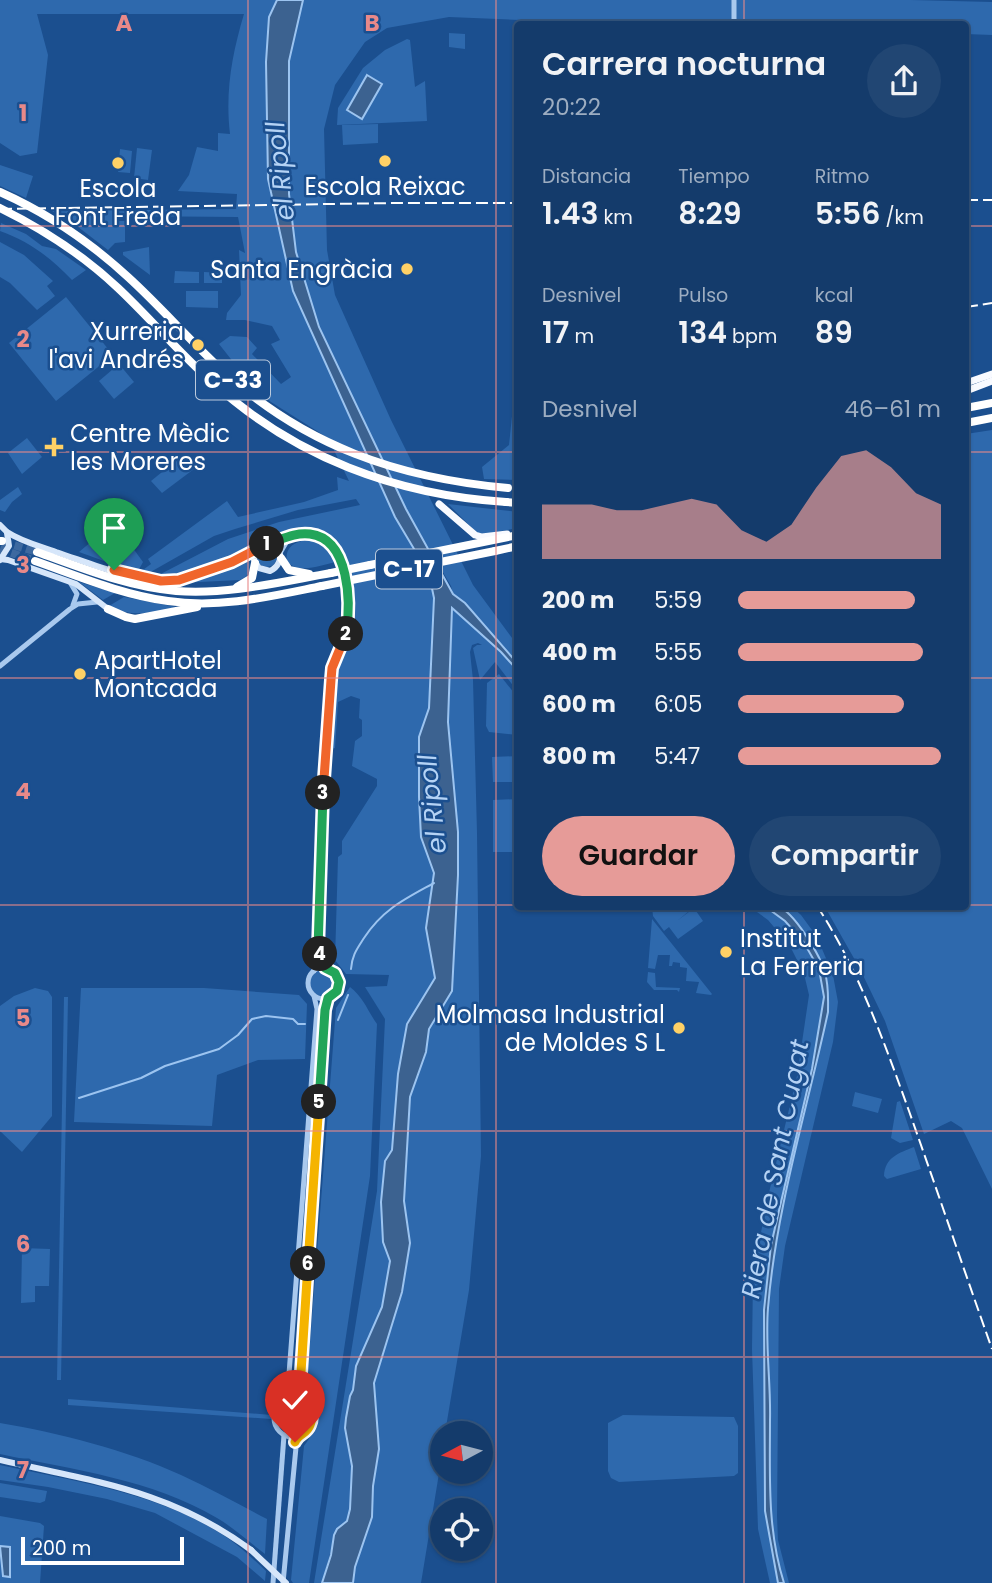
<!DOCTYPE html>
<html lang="es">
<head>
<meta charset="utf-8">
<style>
	:root { --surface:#143b6b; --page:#214673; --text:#f1f3f6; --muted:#9dadc1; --line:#33557e; --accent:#e69b98 }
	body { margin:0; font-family:Poppins,sans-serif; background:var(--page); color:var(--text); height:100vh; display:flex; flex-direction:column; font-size:26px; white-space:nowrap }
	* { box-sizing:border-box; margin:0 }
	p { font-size:23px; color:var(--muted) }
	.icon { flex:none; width:38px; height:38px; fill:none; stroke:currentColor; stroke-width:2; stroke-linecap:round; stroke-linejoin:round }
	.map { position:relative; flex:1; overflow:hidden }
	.drawer { position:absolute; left:514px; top:21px; width:455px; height:889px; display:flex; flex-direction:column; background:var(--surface); border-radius:7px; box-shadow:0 2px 5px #0004,0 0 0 2px var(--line) }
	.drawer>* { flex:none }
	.needle { width:46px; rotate:263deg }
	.buttons { position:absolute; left:430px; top:1421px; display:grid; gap:14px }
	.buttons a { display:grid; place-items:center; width:63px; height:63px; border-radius:50%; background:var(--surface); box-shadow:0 2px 5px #0004,0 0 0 2px var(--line); font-size:35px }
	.scale { position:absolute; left:21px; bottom:18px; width:163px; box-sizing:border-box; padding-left:7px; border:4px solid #fff; border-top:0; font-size:19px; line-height:24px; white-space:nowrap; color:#fff; -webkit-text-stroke:5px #1b4f8f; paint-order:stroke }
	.pin { position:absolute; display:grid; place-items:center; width:60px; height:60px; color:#fff; margin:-72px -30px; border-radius:50% 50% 50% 0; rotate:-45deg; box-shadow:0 0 7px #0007 }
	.pin .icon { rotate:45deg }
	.km { position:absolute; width:35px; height:35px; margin:-18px; border-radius:50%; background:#222; color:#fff; font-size:19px; line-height:35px; text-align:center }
	.round { display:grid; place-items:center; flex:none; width:74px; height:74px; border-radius:37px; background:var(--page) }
	.head { display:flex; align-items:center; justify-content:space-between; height:119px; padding:0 28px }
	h1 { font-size:32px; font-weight:600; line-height:52px }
	.stats { display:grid; grid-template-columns:repeat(3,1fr); gap:10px; height:119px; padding:7px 28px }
	.stats div { display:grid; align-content:center }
	.stats b { font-size:30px; font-weight:600 }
	.stats small { font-size:19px; font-weight:400 }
	.stats p { font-size:19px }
	.chart { height:196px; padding:14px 28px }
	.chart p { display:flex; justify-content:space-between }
	.chart svg { width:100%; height:126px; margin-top:7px; fill:var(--accent); opacity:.7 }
	.action { display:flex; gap:14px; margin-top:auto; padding:14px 28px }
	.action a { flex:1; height:80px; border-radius:42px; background:var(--accent); color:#111; font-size:28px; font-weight:600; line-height:80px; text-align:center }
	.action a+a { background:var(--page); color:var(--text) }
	ul { padding:0 28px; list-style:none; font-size:23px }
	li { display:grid; grid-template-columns:112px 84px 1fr; align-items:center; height:52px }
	li i { height:18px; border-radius:9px; background:var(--accent) }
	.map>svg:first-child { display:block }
</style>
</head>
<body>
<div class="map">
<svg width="992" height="1583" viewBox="0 0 992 1583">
	<rect width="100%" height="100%" fill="#1b4f8f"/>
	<!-- green -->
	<g fill="#2e69ad">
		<path d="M0,0H277L269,17L266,62L268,179L293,291L395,517L429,574L434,598L429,708L419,737V797L421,837L434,873L426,928L435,978L407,1024L398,1074L392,1150L385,1161L381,1202L383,1242L390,1261L382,1307L356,1366L353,1390L350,1396L346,1418L345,1428L352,1466L350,1509L347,1522L337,1529L322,1583H314L377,1191L385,1019L365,987L387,986L389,975L346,974L335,960L338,857L342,854V841L377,786V779L352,766L355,741L362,736V720L359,718L360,699L351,696L338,702L335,748L331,749C332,726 332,702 335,680C338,660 352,645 354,625C356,611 353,596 351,582C341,522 312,523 262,540C254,543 248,551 241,555C216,569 182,580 153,578L228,539L279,522L360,505L356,499L298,510L235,529L214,536L147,574L140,572L151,564L148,559L227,501L238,517L304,502L338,490L337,477L349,481L328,438L271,402L253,387L219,344L230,336L247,337L257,348L252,354L281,384L291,377L271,344L280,340L272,326L245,320H226L227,313L241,295L239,250L245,253L238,217L119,216L117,221H125V242L115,243L108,250L69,220L52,211L236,209L237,194L178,191L189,175L197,147L218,151V133L230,134C225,92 232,54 244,14H37L48,55L37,153L20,156L0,143Z"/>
		<polygon points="303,0 911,0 992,2 992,35 966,34 966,24 618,24 449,17 387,28 365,42 335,85 324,129 327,250 335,295 391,420 473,585 518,646 518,664 465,603 453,594 451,586 406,509 319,327 296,252 289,194 289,61"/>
		<polygon points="449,33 465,34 465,49 449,47"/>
		<polygon points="407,39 410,40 415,87 425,81 427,121 337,125 338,108 363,68 385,50"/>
		<polygon points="378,124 378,143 343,145 342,125"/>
		<polygon points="137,148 152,150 148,180 134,178"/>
		<polygon points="120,149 132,151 130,173 118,172"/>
		<polygon points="0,165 33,176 26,198 0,186"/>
		<path d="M1,223L26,234L42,246L56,249L86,270L72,280C50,257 30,242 0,231Z"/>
		<polygon points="0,242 24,255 53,281 47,286 55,296 37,310 10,283 0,277"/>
		<polygon points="149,247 150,275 123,255 123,252"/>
		<polygon points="175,271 199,272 199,283 174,283"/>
		<polygon points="204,272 222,273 222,283 204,283"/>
		<polygon points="186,291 218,291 218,308 186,307"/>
		<polygon points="66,297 113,355 56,401 9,343"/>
		<polygon points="119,364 134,382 114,399 99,381"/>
		<polygon points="518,385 518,480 484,479 482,467 509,445 515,387"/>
		<polygon points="992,430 992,1189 962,1128 951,1121 924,1134 885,1021 860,969 825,907 966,906 966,434"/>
		<polygon points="27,438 42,457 22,474 8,453"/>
		<polygon points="183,455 194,469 162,493 151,481"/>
		<polygon points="18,487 22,494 12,502 5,512 0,510 0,500"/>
		<polygon points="448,504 518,512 518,528 479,535"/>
		<polygon points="114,530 122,533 143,562 137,573 79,552 104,531"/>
		<path d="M305,540C321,541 328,549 336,562C321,565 298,575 287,561C285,548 293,543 305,540Z"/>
		<circle cx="267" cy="557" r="10"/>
		<path d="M249,558C250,570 251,575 240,580L179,583L214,573Z"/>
		<polygon points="79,582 115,593 103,600"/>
		<path d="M124,597L176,607C152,613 133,618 109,606Z"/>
		<polygon points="452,608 501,652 518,671 518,692 495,662 480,680 473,648 477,645 482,645 478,643 472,645 470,652 473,680 477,833 481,1156 469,1290 445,1433 443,1433 443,1449 421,1583 353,1583 355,1567 372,1517 373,1486 379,1449 374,1383 402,1292 410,1243 404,1201 410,1097 426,1052 429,1029 452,991 458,875 458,832 448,722"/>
		<polygon points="499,674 518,698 518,735 489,732 486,726 487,683"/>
		<polygon points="518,756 518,782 493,782 492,757"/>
		<polygon points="518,799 518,852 493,852 493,800"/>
		<polygon points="652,907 694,907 677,921 694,908 703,921 678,939 669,927 664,931 653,916"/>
		<polygon points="750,907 766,907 785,921 803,941 819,969 824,997 812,1069 771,1245 764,1310 765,1511 778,1583 770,1583 758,1529 752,1349 753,1277 766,1205 797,1076 809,995 804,974 790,946 768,920"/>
		<path d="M778,907H792L801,915L817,937L833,975L838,1002L833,1042L785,1246L779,1289L777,1516L778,1540L789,1583H784C767,1530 770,1475 770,1420C771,1383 765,1345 768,1309C776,1208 807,1110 828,1012C828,1001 829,990 827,979C822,957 796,920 778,907Z"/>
		<polygon points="652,919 712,994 711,995 696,993 699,982 686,981 687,968 680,967 680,963 673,962 672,966 669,966 670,955 658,955 655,969 648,968"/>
		<circle cx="323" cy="983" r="13"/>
		<polygon points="648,972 655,973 656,987 680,988 679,992 677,990 654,990 647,982"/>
		<path d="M350,987C364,998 367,1010 377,1024L370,1176L309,1583H293L291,1580L304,1446C320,1424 319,1417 306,1394L336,1008Z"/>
		<polygon points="35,988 48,991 52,997 52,1116 22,1152 0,1131 0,1006 14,996"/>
		<polygon points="81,988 204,988 299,995 307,1004 305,1059 258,1060 217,1075 212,1126 74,1122"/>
		<polygon points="64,997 68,997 61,1380 57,1380"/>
		<polygon points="855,1092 882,1099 878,1113 852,1106"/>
		<polygon points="900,1101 913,1140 900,1143 891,1138 897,1102"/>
		<path d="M914,1147L921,1169L887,1179L884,1176C885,1157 899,1153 914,1147Z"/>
		<polygon points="22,1248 50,1249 49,1286 35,1286 35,1302 21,1303"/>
		<polygon points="68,1399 272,1415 271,1419 68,1405"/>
		<polygon points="623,1415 734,1417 738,1426 738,1473 734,1476 619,1482 611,1478 608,1471 608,1423"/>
		<path d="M0,1423C59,1433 127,1450 181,1475C210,1488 238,1504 267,1519L265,1554C249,1542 234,1528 217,1518C151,1479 74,1470 0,1454Z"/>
		<path d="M0,1465C77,1482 162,1493 229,1539C242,1548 254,1560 266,1571L265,1581L237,1557L155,1513L107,1499L48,1487L0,1480Z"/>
		<polygon points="0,1483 47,1491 45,1501 40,1503 0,1497"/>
		<polygon points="0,1516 40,1523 44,1526 40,1583 0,1583"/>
	</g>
	<!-- water -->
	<g fill="#3c6290" stroke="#9cc4f0" stroke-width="2">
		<polygon points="277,0 303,0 289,61 289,194 296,252 319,327 406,509 453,594 465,603 518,664 518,671 501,652 452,608 448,722 458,832 458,875 452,991 429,1029 426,1052 410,1097 404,1201 410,1243 402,1292 374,1383 379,1449 373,1486 372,1517 355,1567 353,1583 322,1583 331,1555 334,1535 337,1529 347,1521 350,1509 352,1466 345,1428 346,1418 350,1396 353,1390 356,1366 382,1307 390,1261 383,1242 381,1202 385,1161 392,1150 398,1074 407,1024 435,978 426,928 434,873 421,837 419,797 419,737 429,708 434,598 429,574 395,517 293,291 268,179 266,62 269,17"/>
		<polygon points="367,75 382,84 362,119 347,110"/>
		<path d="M766,907C770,907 774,906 777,906C794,911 821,957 825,973C829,986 828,999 828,1012C807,1110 776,1208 768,1308C765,1345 771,1383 770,1420C770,1475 767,1530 784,1583H778L765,1511L764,1310L771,1245L812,1069L824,997L819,969L803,941L785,921Z"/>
		<polygon points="0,1546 10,1547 10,1577 3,1576"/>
	</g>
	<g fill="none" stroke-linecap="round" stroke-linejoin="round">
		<!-- stream -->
		<g stroke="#9cc4f0" stroke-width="2">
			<path d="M351,969C352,955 357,949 364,938C383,909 405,899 434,883"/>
			<polyline points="338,1020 348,995"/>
			<polyline points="79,1098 141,1078 165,1066 219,1049 238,1035 252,1019 266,1016 293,1019 298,1024 305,1024"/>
		</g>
		<!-- motorway-tunnel -->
		<g stroke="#3d69a0" stroke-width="8" stroke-dasharray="8 4" stroke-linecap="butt">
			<polyline points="3,542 37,552"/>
			<polyline points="0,549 35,561"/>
		</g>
		<!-- tertiary -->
		<g stroke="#a9c9ee" stroke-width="5">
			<polyline points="734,24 734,0"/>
			<path d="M268,544C300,532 336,525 344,571"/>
			<polyline points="280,553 290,536"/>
			<polyline points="71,584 77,594 73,605"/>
			<polyline points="0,666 70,609 78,604 97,602"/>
			<circle cx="324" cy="983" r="16"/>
			<polyline points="314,971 318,949 324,773 330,680 348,623 345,581"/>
			<circle cx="293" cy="1418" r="19"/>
			<polyline points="287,1400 317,1009 314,996"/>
			<polyline points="301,1401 300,1388 325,1010 328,998"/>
			<polyline points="273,1583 284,1435"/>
			<polyline points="283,1583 297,1437"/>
		</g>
		<!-- secondary -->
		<g stroke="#d6e6fa" stroke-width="6">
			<polyline points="0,525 6,531"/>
			<path d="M7,532C22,542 40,546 56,552C89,563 125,578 159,581C172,582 184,579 196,575C215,570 233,562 251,553C256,551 258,546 264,545C281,540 287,563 270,571L259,568L254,560L255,551"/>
			<polyline points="0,559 8,560 76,584 108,609"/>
			<polyline points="0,560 9,546 7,533"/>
			<path d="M0,1460C95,1482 170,1490 251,1550"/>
		</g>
		<!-- trunk -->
		<g stroke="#f8faff" stroke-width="7">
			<polyline points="966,383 992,374"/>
			<polyline points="966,391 992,381"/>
			<polyline points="439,504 475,535 482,537 507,534"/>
		</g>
		<!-- motorway -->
		<g stroke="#fff" stroke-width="8">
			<polyline points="966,408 992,403"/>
			<polyline points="966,423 992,418"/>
			<polyline points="506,502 518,503"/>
			<polyline points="0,541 2,541"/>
			<polyline points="495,551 518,546"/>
			<path d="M37,552C82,568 128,587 176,591C228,595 280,582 331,573"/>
			<polyline points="281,558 289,570 309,574"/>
			<path d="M35,561C78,576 122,595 168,601C220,609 272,596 322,586"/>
			<polyline points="370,565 518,535"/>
			<polyline points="237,587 252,578 255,563"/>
			<polyline points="108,609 126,617 135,619 197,607"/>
		</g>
		<!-- rail -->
		<g stroke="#fff" stroke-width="2" stroke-dasharray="12 5" stroke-linecap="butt">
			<polyline points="966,200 992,200"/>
			<polyline points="0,209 397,203 518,203"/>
			<polyline points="966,307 992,303"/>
			<path d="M817,906C858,968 884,1042 909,1111C937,1190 964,1270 992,1349"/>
		</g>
		<!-- secondary-bridge -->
		<polyline stroke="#d6e6fa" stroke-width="6" points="251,1550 286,1583"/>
		<!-- motorway-bridge -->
		<g stroke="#fff" stroke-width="8">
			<path d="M0,192C47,213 90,242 128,277C161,307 190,341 223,371C305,446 398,478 508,488"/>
			<path d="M0,208C43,229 83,255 118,288C151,319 179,353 212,382C294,457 396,495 506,502"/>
			<polyline points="331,573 370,565"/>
			<polyline points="322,586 495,551"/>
		</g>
	</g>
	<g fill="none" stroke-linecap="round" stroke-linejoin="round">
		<!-- split-1 casing -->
		<g stroke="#fff" stroke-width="14">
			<polyline id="split-1" points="114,570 161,581 179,580 232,562 267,544"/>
		</g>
		<!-- split-2 casing -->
		<g stroke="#fff" stroke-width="14">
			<path id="split-2" d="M267,544C281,540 294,532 310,534C350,539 351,603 346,634"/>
		</g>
		<!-- split-3 casing -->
		<g stroke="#fff" stroke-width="14">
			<polyline id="split-3" points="323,793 331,680 332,668 346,634"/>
		</g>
		<!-- split-4 casing -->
		<g stroke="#fff" stroke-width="14">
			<polyline id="split-4" points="320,954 318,949 323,793"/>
		</g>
		<!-- split-5 casing -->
		<g stroke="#fff" stroke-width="14">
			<polyline id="split-5" points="319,1102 325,1010 328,998 337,991 339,982 335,973 325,968 320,954"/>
		</g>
		<!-- split-6 casing -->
		<g stroke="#fff" stroke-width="14">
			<polyline id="split-6" points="308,1264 319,1102"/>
		</g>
		<!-- split-7 casing -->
		<g stroke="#fff" stroke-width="14">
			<path id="split-7" d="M295,1442C298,1434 307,1434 310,1425C317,1410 300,1404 300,1388L308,1264"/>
		</g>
		<!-- split-1 -->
		<use href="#split-1" stroke="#f0652b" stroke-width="9"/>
		<!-- split-2 -->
		<use href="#split-2" stroke="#22a559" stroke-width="9"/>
		<!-- split-3 -->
		<use href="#split-3" stroke="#f0652b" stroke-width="9"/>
		<!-- split-4 -->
		<use href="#split-4" stroke="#22a559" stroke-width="9"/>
		<!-- split-5 -->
		<use href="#split-5" stroke="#22a559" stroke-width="9"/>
		<!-- split-6 -->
		<use href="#split-6" stroke="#f5b400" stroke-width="9"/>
		<!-- split-7 -->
		<use href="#split-7" stroke="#f5b400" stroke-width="9"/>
	</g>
	<!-- grid -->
	<path fill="none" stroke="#e88989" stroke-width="2" stroke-opacity="0.55" d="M248,0V1583M496,0V1583M744,0V24M0,226H518M966,226H992M0,452H518M966,452H992M0,678H518M966,678H992M0,905H518M966,905H992M744,906V1583M0,1131H992M0,1357H992"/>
	<!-- markers -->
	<g fill="#ffd166" stroke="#1b4f8f" stroke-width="2.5">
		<circle cx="385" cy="161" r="7"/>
		<circle cx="118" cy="163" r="7"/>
		<circle cx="407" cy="269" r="7"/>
		<circle cx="198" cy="345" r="7"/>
		<path d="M50.5 436.5h7v7h7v7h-7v7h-7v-7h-7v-7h7z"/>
		<circle cx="80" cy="674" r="7"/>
		<circle cx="726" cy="952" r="7"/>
		<circle cx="679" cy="1028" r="7"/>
	</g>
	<g text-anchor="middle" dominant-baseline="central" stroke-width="5" stroke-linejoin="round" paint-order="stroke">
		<!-- shield labels -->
		<g fill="#1b4f8f" stroke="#bbcadd" stroke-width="2">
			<rect x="196" y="360.5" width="74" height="39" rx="5"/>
			<rect x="376" y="549.5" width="66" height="39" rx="5"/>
		</g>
		<g font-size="23" font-weight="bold" fill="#fff">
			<text x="233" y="380">C-33</text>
			<text x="409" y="569">C-17</text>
		</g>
		<!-- poi labels -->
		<g font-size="24" fill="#fff" stroke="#1b4f8f" text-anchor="end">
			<text x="385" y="186" text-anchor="middle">Escola Reixac</text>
			<text x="118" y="188" text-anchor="middle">Escola<tspan x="118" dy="28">Font Freda</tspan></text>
			<text x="393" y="269">Santa Engràcia</text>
			<text x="184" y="331">Xurreria<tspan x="184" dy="28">l'avi Andrés</tspan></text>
			<text x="70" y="433" text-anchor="start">Centre Mèdic<tspan x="70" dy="28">les Moreres</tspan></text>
			<text x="94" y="660" text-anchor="start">ApartHotel<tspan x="94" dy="28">Montcada</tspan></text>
			<text x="740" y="938" text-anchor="start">Institut<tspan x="740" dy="28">La Ferreria</tspan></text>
			<text x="665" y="1014">Molmasa Industrial<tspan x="665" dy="28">de Moldes S L</tspan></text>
		</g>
		<!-- water labels -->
		<g font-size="26" font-style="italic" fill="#b5d3f5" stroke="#1b4f8f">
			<text transform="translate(280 171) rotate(-96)">el Ripoll</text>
			<text transform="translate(432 804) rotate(-96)">el Ripoll</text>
			<text transform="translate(775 1169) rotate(-79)">Riera de Sant Cugat</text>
		</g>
	</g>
	<g font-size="23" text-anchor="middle" font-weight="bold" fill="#e88989" stroke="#1b4f8f" stroke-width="5" stroke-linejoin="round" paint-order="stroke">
		<text x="124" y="31">A</text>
		<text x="372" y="31">B</text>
		<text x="23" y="121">1</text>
		<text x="23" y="347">2</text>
		<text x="23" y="573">3</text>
		<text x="23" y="799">4</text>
		<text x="23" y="1026">5</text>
		<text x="23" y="1252">6</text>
		<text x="23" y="1478">7</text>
	</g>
</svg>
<div class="buttons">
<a><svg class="needle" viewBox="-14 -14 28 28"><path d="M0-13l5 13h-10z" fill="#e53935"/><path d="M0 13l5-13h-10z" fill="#9dadc1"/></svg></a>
<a><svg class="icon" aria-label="locate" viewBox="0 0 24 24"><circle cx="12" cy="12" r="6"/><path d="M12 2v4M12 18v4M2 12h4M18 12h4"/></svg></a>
</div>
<div class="scale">200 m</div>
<div class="pin" style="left:114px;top:570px;background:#1e9e55"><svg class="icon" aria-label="arrive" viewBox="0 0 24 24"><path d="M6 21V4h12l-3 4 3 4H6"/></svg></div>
<div class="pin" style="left:295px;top:1442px;background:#d93025"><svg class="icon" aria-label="check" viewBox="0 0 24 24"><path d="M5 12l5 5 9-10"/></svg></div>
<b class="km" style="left:267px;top:544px">1</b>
<b class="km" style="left:346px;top:634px">2</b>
<b class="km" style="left:323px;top:793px">3</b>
<b class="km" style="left:320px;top:954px">4</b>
<b class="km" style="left:319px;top:1102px">5</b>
<b class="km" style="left:308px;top:1264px">6</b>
<section class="drawer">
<div class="head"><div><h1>Carrera nocturna</h1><p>20:22</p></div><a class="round"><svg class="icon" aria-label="share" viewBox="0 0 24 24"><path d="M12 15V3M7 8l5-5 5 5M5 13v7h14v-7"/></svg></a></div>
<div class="stats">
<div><p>Distancia</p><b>1.43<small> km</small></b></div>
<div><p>Tiempo</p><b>8:29</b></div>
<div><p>Ritmo</p><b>5:56<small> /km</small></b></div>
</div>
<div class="stats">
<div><p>Desnivel</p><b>17<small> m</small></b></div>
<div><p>Pulso</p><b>134<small> bpm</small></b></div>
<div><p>kcal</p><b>89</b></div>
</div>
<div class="chart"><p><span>Desnivel</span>46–61 m</p>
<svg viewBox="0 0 160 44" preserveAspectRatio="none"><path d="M0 44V25L10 25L20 25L30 27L40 27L50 25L60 23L70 25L80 34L90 38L100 32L110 19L120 8L130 6L140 12L150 21L160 25V44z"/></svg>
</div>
<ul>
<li><b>200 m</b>5:59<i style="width:87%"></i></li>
<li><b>400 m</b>5:55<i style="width:91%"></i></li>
<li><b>600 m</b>6:05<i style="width:82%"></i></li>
<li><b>800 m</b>5:47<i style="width:100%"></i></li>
</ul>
<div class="action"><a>Guardar</a><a>Compartir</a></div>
</section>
</div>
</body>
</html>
